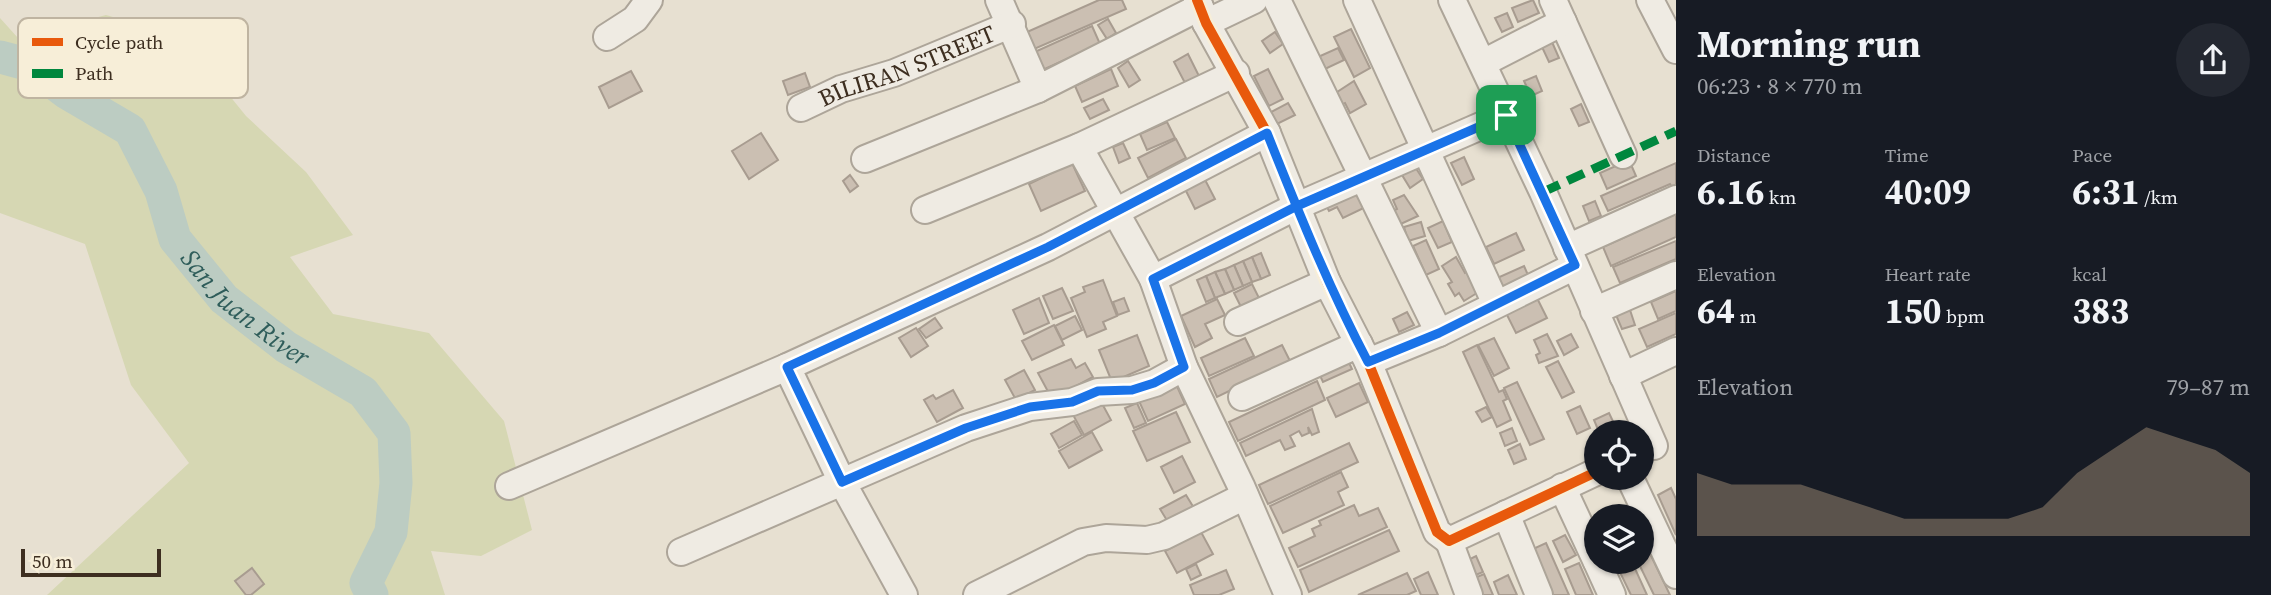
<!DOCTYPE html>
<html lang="en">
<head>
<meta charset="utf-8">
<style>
	:root { --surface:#171b24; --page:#242831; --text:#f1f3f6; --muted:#9ea1a6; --accent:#786c5e }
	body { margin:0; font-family:"Source Serif 4",serif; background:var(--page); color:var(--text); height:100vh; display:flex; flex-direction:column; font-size:26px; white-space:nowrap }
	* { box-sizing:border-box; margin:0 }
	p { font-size:23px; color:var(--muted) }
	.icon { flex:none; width:38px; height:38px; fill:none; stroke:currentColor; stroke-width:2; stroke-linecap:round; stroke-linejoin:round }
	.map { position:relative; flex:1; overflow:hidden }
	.details { display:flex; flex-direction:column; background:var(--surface); width:595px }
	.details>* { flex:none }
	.fabs { position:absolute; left:1584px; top:420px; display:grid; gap:14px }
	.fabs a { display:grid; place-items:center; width:70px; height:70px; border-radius:50%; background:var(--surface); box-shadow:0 2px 5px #0004; font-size:35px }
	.scale { position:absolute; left:21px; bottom:18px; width:140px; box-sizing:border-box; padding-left:7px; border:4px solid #3d2e20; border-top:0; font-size:19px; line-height:24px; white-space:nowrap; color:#3d2e20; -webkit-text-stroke:5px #f7eed8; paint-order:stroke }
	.pin { position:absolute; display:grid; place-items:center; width:60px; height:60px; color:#fff; margin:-30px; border-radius:14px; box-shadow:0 4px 10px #0006 }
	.round { display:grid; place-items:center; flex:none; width:74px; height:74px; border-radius:37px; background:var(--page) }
	.overview { display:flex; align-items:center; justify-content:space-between; height:119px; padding:0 21px }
	h1 { font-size:38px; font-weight:700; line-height:52px }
	.metrics { display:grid; grid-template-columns:repeat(3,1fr); gap:10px; height:119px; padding:7px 21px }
	.metrics div { display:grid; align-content:center }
	.metrics b { font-size:35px; font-weight:700 }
	.metrics small { font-size:19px; font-weight:400 }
	.metrics p { font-size:19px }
	.chart { height:196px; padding:14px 21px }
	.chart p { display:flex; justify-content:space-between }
	.chart svg { width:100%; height:126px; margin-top:7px; fill:var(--accent); opacity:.7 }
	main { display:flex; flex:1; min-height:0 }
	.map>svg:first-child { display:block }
</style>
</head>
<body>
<main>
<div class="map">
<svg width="1676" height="595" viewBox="0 0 1676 595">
	<rect width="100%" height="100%" fill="#e7e0d1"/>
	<!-- green -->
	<polygon fill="#d6d7b3" points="106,15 182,37 246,116 306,172 353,235 290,257 333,314 429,333 504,421 532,530 481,556 431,551 445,595 47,595 189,463 131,385 85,244 0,213 0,18 18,38"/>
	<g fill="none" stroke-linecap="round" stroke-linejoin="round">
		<!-- river -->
		<path stroke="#bcccc2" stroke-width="33" id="s1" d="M0,57L30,65L67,93L130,130L161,191L175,239L224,299L286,347L363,392L394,433L396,483L391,532L366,583L372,595"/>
	</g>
	<!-- building -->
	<g fill="#cbbfb2" stroke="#a89c90" stroke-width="2">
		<polygon points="1099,0 1122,0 1126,9 1025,53 1018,36"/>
		<polygon points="1533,0 1539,13 1518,22 1512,8"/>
		<polygon points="1507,13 1513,27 1502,32 1495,18"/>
		<polygon points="1108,19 1116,33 1107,39 1098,25"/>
		<polygon points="1092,26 1100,44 1036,73 1028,55"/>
		<polygon points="1351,29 1370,68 1354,77 1334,37"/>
		<polygon points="1275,32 1283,44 1270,53 1262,41"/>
		<polygon points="1552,42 1559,58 1549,62 1542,47"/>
		<polygon points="1338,48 1344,60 1325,69 1318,57"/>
		<polygon points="1188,54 1199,76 1185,83 1174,62"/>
		<polygon points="1128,61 1140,80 1129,87 1118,68"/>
		<polygon points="1111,69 1118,86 1082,102 1075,86"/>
		<polygon points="1268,69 1283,99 1269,106 1254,76"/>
		<polygon points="631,71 642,91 609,108 599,87"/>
		<polygon points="805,73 810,87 788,95 783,81"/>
		<polygon points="1536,76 1542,91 1531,96 1524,81"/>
		<polygon points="1354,81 1366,104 1350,113 1345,103 1337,107 1331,96"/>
		<polygon points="1103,99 1109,110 1090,119 1084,108"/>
		<polygon points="1288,103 1295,115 1277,124 1271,112"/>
		<polygon points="1581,104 1589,122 1579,126 1571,109"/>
		<polygon points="1167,122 1175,138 1147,150 1140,134"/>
		<polygon points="761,133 778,160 749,179 732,151"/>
		<polygon points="1176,139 1186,158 1148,178 1138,158"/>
		<polygon points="1123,143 1130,158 1119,163 1113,147"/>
		<polygon points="1464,157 1474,179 1462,185 1451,163"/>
		<polygon points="1629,160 1636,176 1607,189 1600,173"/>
		<polygon points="1072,163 1085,191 1041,211 1029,184"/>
		<polygon points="1676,163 1676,194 1670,184 1608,211 1601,196"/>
		<polygon points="1415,167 1423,179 1410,188 1402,175"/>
		<polygon points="1201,172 1215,199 1195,209 1181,181"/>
		<polygon points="850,175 858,186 850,192 843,181"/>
		<polygon points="1352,186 1357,195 1365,190 1372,204 1343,218 1337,207 1329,211 1325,203"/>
		<polygon points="1404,195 1418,216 1390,229 1384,215 1397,209 1393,200"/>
		<polygon points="1595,201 1601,216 1589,221 1583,206"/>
		<polygon points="1676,214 1676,237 1611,266 1603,247"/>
		<polygon points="1443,221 1452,242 1438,248 1428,228"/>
		<polygon points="1421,222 1425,236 1408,241 1404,227"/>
		<polygon points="1516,233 1524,250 1494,264 1486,247"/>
		<polygon points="1426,240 1439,269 1426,275 1413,246"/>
		<polygon points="1676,241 1676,259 1620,283 1613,267"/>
		<polygon points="1261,253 1270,275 1261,279 1252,257"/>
		<polygon points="1252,257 1261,279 1252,282 1243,261"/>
		<polygon points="1456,257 1465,273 1473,269 1479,280 1472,284 1477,293 1464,301 1459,293 1455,296 1448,284 1452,282 1442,266"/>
		<polygon points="1243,261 1252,282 1243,286 1234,265"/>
		<polygon points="1234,265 1243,286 1234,290 1225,269"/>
		<polygon points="1524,266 1531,282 1502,294 1495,279"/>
		<polygon points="1225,269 1234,290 1225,294 1215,272"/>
		<polygon points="1215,272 1225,294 1215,298 1206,276"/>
		<polygon points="1206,276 1215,298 1206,302 1197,280"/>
		<polygon points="1103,280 1117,316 1103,322 1106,329 1087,337 1071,298 1085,292 1083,287"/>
		<polygon points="1252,284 1259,298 1241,307 1234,293"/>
		<polygon points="1062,288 1073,311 1053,319 1043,296"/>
		<polygon points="1676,291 1676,311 1658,319 1651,302"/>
		<polygon points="1534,292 1547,318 1516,333 1503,307"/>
		<polygon points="1039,298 1049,323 1024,334 1013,310"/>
		<polygon points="1124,298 1129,311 1118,315 1113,302"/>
		<polygon points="1217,299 1225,315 1205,324 1212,338 1195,347 1181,316"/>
		<polygon points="1630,310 1635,325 1622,329 1616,315"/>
		<polygon points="1407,312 1414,325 1399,332 1393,319"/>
		<polygon points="1676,313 1676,334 1647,347 1639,329"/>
		<polygon points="1075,316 1082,330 1062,340 1055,326"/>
		<polygon points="935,318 942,328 926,338 919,329"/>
		<polygon points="1054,325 1064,345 1032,360 1022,341"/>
		<polygon points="916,328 928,346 911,357 899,338"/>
		<polygon points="1547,334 1558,356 1539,363 1536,355 1540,353 1534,340"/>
		<polygon points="1571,334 1578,347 1564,355 1557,341"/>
		<polygon points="1137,335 1149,366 1112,382 1099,350"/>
		<polygon points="1245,338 1254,356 1209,376 1201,358"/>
		<polygon points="1494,338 1509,368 1494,376 1478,345"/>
		<polygon points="1282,345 1294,369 1262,375 1217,397 1209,379"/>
		<polygon points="1477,345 1499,392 1503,390 1507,399 1503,401 1511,420 1497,427 1463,352"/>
		<polygon points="1344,352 1352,369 1323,382 1315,365"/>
		<polygon points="1071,359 1076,368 1085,363 1093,377 1052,399 1038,373"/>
		<polygon points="1558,361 1574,392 1562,398 1546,367"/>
		<polygon points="1024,370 1035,390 1016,400 1005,380"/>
		<polygon points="1317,381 1325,400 1238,441 1229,422"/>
		<polygon points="1517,382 1544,439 1530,445 1504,388"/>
		<polygon points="1359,383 1368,402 1336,417 1327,398"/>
		<polygon points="1176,384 1185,404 1148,421 1139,401"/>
		<polygon points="953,390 963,408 937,422 924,400 933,395 936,399"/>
		<polygon points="1099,398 1111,420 1084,435 1072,413"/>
		<polygon points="1137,403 1146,423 1134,428 1125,408"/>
		<polygon points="1580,406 1590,428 1577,434 1567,412"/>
		<polygon points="1486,407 1492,417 1482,422 1476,412"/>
		<polygon points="1312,409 1319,432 1312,435 1308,427 1309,433 1302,436 1299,431 1290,436 1295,446 1285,450 1280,440 1246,456 1240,443"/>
		<polygon points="1176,412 1190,442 1147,461 1133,431"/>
		<polygon points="1609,413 1618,432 1599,432 1594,420"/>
		<polygon points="1074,421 1082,435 1059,448 1051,434"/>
		<polygon points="1512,428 1517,441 1505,446 1500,433"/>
		<polygon points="1092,432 1102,450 1069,468 1059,451"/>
		<polygon points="1349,443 1358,462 1268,504 1259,485"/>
		<polygon points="1520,444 1526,459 1514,464 1508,450"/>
		<polygon points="1182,456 1195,482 1174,493 1161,467"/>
		<polygon points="1341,472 1348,487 1338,492 1344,505 1283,533 1270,506"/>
		<polygon points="1671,488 1676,499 1676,535 1658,495"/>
		<polygon points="1186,495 1197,513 1171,527 1160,509"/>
		<polygon points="1354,505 1359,516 1378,508 1387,527 1298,567 1289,548 1315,536 1312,529 1321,525 1319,521"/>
		<polygon points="1389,530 1399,551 1309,592 1300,570"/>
		<polygon points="1201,532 1213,554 1177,573 1165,551"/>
		<polygon points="1565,535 1576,555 1563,562 1553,541"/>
		<polygon points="1642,537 1670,595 1654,595 1638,562 1642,562"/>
		<polygon points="1546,543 1569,595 1545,595 1542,591 1550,587 1533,549"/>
		<polygon points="1476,556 1483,572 1466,579 1460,564"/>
		<polygon points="1615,562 1632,562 1647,595 1631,595"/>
		<polygon points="1579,563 1593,595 1576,595 1565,569"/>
		<polygon points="1196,564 1201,575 1191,580 1186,569"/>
		<polygon points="252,568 264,584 251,595 246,595 235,581"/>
		<polygon points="1226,570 1234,589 1219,595 1194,595 1190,585"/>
		<polygon points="1428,572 1438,595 1421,595 1414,579"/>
		<polygon points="1407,573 1416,591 1407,595 1358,595"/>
		<polygon points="1484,574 1493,595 1477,595 1470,580"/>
		<polygon points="1508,575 1517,595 1499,595 1494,582"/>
	</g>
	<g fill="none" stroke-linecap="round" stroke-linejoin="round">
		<!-- minor casing -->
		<g stroke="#ada599" stroke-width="30">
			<g id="minor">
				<polyline points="999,0 1038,89 1200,7"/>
				<polyline points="1197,0 1206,23 1267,133 1327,282 1368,362 1437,532 1449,541 1596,472"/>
				<polyline points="1277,0 1439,333"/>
				<polyline points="1357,0 1496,304"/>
				<polyline points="1452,0 1543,192 1654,446"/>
				<polyline points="1553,0 1623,155"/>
				<polyline points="1650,0 1676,50"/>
				<polyline points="1206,23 1254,0"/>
				<polyline points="607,37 635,19 649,0"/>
				<polyline points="1483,63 1563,22"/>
				<polyline points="1236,73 1079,147 1153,279 1184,367 1241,486 1288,595"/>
				<path id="s2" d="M801,108L841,89L894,73L1012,24"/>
				<polyline points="865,159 1038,89"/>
				<polyline points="925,210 1079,147"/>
				<polyline points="1567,248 1676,199"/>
				<polyline points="1153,279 1297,206 1506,115"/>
				<polyline points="1594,311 1676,275"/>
				<polyline points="1238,322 1327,282"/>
				<polyline points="1368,362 1439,333 1575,266"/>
				<polyline points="1184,367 1155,383 1132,390 1098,392 1072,402 1030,407 966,428 842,482 787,367 1048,247 1267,133"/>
				<polyline points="1623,376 1676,351"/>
				<polyline points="1242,397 1359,344"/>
				<polyline points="1630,478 1676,575"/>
				<polyline points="509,486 787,367"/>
				<polyline points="1562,487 1596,560"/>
				<polyline points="1506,514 1539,595"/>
				<polyline points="1449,541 1469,595"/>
				<polyline points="681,552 842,482 904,595"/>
				<polyline points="1597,562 1612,595"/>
				<polyline points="977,595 1083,542 1106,538 1147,540 1164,536 1245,496"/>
			</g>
		</g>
		<!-- minor -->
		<use href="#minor" stroke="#efebe3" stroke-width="26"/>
		<!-- quiet -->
		<polyline stroke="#00873e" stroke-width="9" stroke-dasharray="18 9" stroke-linecap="butt" points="1543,192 1676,131"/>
		<!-- cycleway casing -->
		<g stroke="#f7eed8" stroke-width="15">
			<g id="cycleway">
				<polyline points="1197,0 1206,23 1267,133 1327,282 1368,362 1437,532 1449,541 1596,472"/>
				<polyline points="1184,367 1155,383 1132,390 1098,392 1072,402 1030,407 966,428 842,482 787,367 1048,247 1267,133"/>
			</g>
		</g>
		<!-- cycleway -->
		<use href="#cycleway" stroke="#e8590c" stroke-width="10"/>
	</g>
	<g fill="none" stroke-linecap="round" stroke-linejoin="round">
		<!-- route casing -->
		<g stroke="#fff" stroke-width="14">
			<path id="route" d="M1506,115L1297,206L1153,279L1184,367L1154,383L1132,390L1098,391L1072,402L1030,407L966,428L842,482L787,367L1048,247L1267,133C1298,211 1329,288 1368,362L1439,333L1575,265L1506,115"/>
		</g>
		<!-- route -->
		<use href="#route" stroke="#1a73e8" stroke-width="9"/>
	</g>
	<g text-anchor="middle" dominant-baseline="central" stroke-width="7" stroke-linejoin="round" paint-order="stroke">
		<!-- street labels -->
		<g font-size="24" fill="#3d2e20" stroke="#f7eed8">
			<text stroke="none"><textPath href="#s2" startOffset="114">BILIRAN STREET</textPath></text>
		</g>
		<!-- water labels -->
		<g font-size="26" font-style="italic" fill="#2f5d5a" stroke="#f7eed8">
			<text stroke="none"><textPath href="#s1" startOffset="368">San Juan River</textPath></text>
		</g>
	</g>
	<!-- legend -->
	<rect x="18" y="18" width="230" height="80" rx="10" fill="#f7eed8" stroke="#bfb4a1" stroke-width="2"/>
	<rect x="32" y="38" width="31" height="8" fill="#e8590c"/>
	<rect x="32" y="69" width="31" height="9" fill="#00873e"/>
	<g font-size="19" fill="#3d2e20">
		<text x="75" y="49">Cycle path</text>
		<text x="75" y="80">Path</text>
	</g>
</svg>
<div class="fabs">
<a><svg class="icon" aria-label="locate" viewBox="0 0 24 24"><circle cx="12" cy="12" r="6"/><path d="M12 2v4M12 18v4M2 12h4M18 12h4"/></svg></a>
<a><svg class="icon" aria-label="layers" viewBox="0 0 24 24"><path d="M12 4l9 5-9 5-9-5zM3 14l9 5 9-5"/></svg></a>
</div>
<div class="scale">50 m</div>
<div class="pin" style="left:1506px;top:115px;background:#1e9e55"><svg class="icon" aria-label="arrive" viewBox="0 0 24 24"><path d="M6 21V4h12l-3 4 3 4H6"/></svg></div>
</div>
<section class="details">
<div class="overview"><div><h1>Morning run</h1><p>06:23 · 8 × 770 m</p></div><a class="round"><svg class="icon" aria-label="share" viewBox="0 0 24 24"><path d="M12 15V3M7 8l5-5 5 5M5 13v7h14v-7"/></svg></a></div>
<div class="metrics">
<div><p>Distance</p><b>6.16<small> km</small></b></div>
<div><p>Time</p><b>40:09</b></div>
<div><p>Pace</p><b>6:31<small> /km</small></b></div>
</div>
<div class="metrics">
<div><p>Elevation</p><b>64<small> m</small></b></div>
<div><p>Heart rate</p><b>150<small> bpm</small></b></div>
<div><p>kcal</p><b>383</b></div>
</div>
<div class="chart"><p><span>Elevation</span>79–87 m</p>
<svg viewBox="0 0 160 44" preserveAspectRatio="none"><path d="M0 44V22L10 26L20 26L30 26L40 30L50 34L60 38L70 38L80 38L90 38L100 34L110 22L120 14L130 6L140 10L150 14L160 22V44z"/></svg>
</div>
</section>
</main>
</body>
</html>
